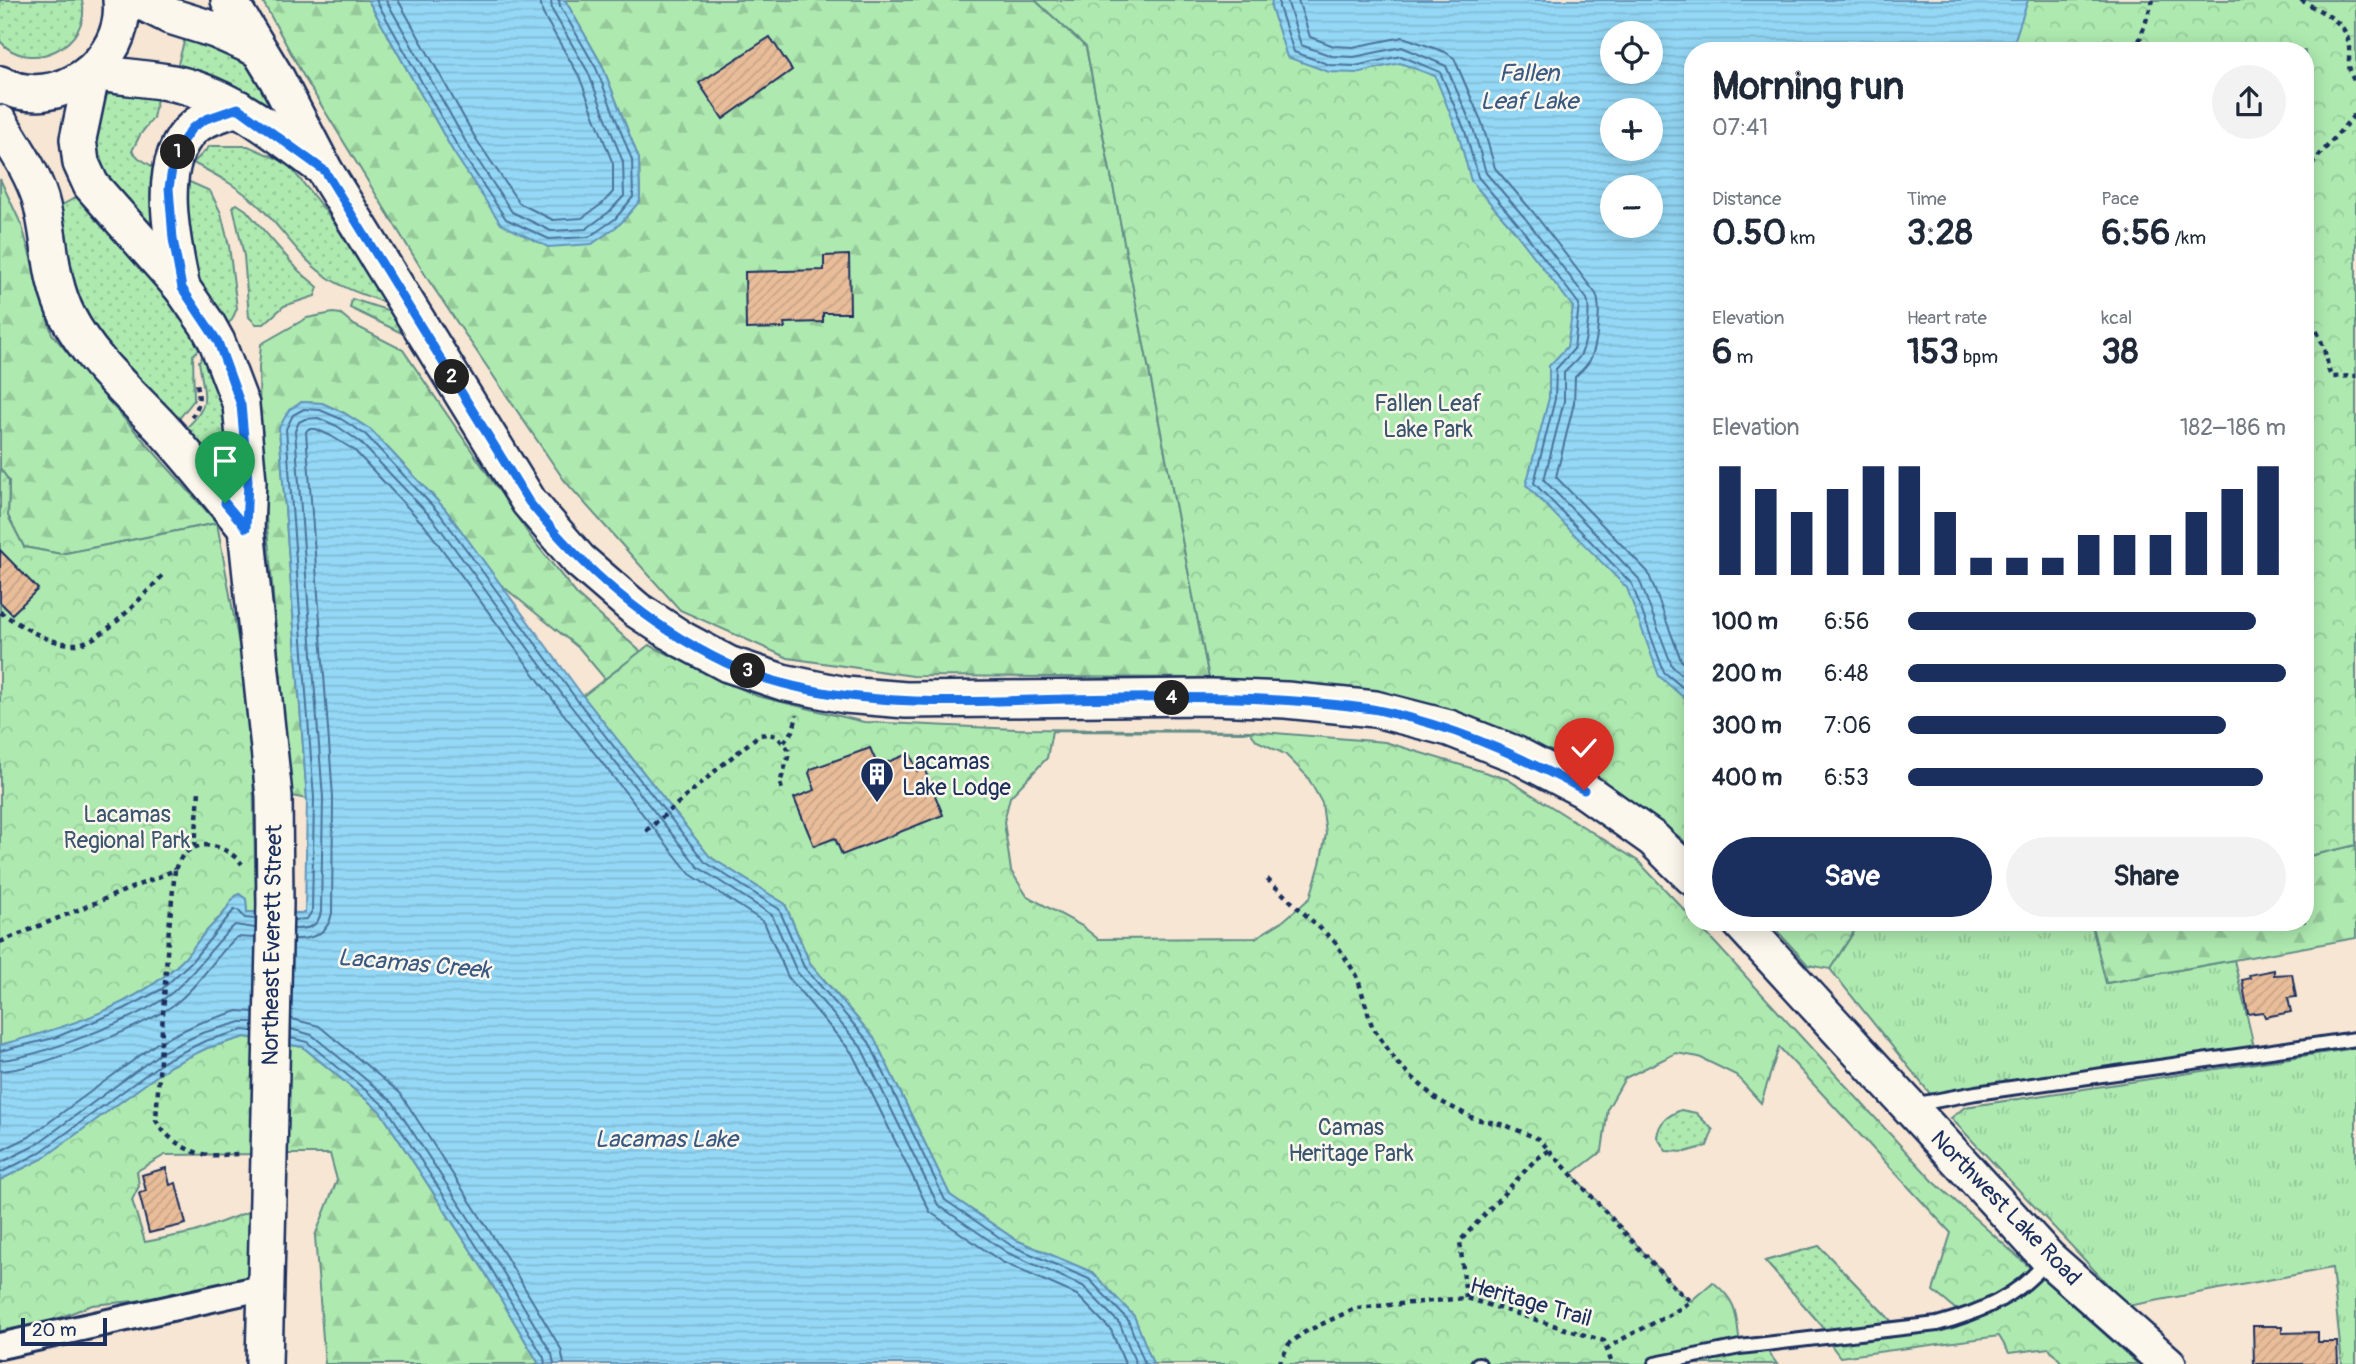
<!DOCTYPE html>
<html lang="en">
<head>
<meta charset="utf-8">
<style>
	:root { --surface:#fff; --page:#f2f2f3; --text:#1f2937; --muted:#747a83; --accent:#1b2f5e }
	body { margin:0; font-family:Pangolin,sans-serif; background:var(--page); color:var(--text); height:100vh; display:flex; flex-direction:column; font-size:26px; white-space:nowrap }
	* { box-sizing:border-box; margin:0 }
	p { font-size:23px; color:var(--muted) }
	.icon { flex:none; width:38px; height:38px; fill:none; stroke:currentColor; stroke-width:2; stroke-linecap:round; stroke-linejoin:round }
	.map { position:relative; flex:1; overflow:hidden }
	.details { position:absolute; left:1684px; top:42px; width:630px; height:889px; display:flex; flex-direction:column; background:var(--surface); border-radius:28px; box-shadow:0 4px 18px #0003 }
	.details>* { flex:none }
	.controls { position:absolute; left:1600px; top:21px; display:grid; gap:14px }
	.controls a { display:grid; place-items:center; width:63px; height:63px; border-radius:50%; background:var(--surface); box-shadow:0 4px 18px #0003; font-size:35px }
	.scale { position:absolute; left:21px; bottom:18px; width:86px; box-sizing:border-box; padding-left:7px; border:4px solid #1b2f5e; border-top:0; font-size:19px; line-height:24px; white-space:nowrap; color:#1b2f5e; -webkit-text-stroke:5px #fbf7ec; paint-order:stroke }
	.pin { position:absolute; display:grid; place-items:center; width:60px; height:60px; color:#fff; margin:-72px -30px; border-radius:50% 50% 50% 0; rotate:-45deg; box-shadow:0 0 7px #0007 }
	.pin .icon { rotate:45deg }
	.km { position:absolute; width:35px; height:35px; margin:-18px; border-radius:50%; background:#222; color:#fff; font-size:19px; line-height:35px; text-align:center }
	.round { display:grid; place-items:center; flex:none; width:74px; height:74px; border-radius:37px; background:var(--page) }
	.headline { display:flex; align-items:center; justify-content:space-between; height:119px; padding:0 28px }
	h1 { font-size:38px; font-weight:700; line-height:52px }
	.stats { display:grid; grid-template-columns:repeat(3,1fr); gap:10px; height:119px; padding:7px 28px }
	.stats div { display:grid; align-content:center }
	.stats b { font-size:35px; font-weight:700 }
	.stats small { font-size:19px; font-weight:400 }
	.stats p { font-size:19px }
	.chart { height:196px; padding:14px 28px }
	.chart p { display:flex; justify-content:space-between }
	.chart svg { width:100%; height:126px; margin-top:7px; stroke:var(--accent); stroke-width:6 }
	.cta { display:flex; gap:14px; margin-top:auto; padding:14px 28px }
	.cta a { flex:1; height:80px; border-radius:42px; background:var(--accent); color:#fff; font-size:28px; font-weight:700; line-height:80px; text-align:center }
	.cta a+a { background:var(--page); color:var(--text) }
	ul { padding:0 28px; list-style:none; font-size:23px }
	li { display:grid; grid-template-columns:112px 84px 1fr; align-items:center; height:52px }
	li i { height:18px; border-radius:9px; background:var(--accent) }
	.map>svg:first-child { display:block }
</style>
</head>
<body>
<div class="map">
<svg width="2356" height="1364" viewBox="0 0 2356 1364">
	<defs>
		<pattern id="grass-tufts" width="24" height="20" patternUnits="userSpaceOnUse" patternTransform="scale(1.75)"><rect width="24" height="20" fill="#aeeab0"/><path d="M3 7l-1-3M5 7V3M7 7l1-3M15 17l-1-3M17 17v-4M19 17l1-3" fill="none" stroke="#95c99a"/></pattern>
		<pattern id="forest-firs" width="22" height="20" patternUnits="userSpaceOnUse" patternTransform="scale(1.75)"><rect width="22" height="20" fill="#aeeab0"/><path d="M5 1l3.5 6h-7zM16 11l3.5 6h-7z" fill="#95c99a"/></pattern>
		<pattern id="park-crowns" width="20" height="18" patternUnits="userSpaceOnUse" patternTransform="scale(1.75)"><rect width="20" height="18" fill="#aeeab0"/><path d="M2 6a3 3 0 1 1 6 0M12 15a3 3 0 1 1 6 0" fill="none" stroke="#95c99a"/></pattern>
		<pattern id="garden-dots" width="8" height="8" patternUnits="userSpaceOnUse" patternTransform="scale(1.75)"><rect width="8" height="8" fill="#aeeab0"/><path d="M2 2h.1M6 6h.1" fill="none" stroke="#95c99a" stroke-width="1.8" stroke-linecap="round"/></pattern>
		<pattern id="water-rules" width="6" height="5" patternUnits="userSpaceOnUse" patternTransform="scale(1.75)"><rect width="6" height="5" fill="#94d8f6"/><path d="M0 2.5h6" fill="none" stroke="#7fbad5"/></pattern>
		<pattern id="building-hatch" width="6" height="6" patternUnits="userSpaceOnUse" patternTransform="scale(1.75)"><rect width="6" height="6" fill="#e9bd99"/><path d="M-1 1l2-2M0 6l6-6M5 7l2-2" fill="none" stroke="#c7a386"/></pattern>
	</defs>
	<rect width="100%" height="100%" fill="#f6e6d3"/>
	<filter id="ink" filterUnits="userSpaceOnUse"><feTurbulence type="fractalNoise" baseFrequency=".0143" numOctaves="2"/><feDisplacementMap in="SourceGraphic" scale="14" xChannelSelector="R" yChannelSelector="G"/><feConvolveMatrix kernelMatrix="1 2 1 2 8 2 1 2 1" color-interpolation-filters="sRGB"/></filter>
	<g filter="url(#ink)">
		<!-- grass -->
		<g fill="url(#grass-tufts)" stroke="#648c87" stroke-width="2">
			<polygon points="1860,922 2091,922 2107,983 2234,960 2254,1047 1931,1095 1830,969"/>
			<polygon points="2356,1048 2356,1364 2342,1364 2332,1268 2128,1306 1951,1118 1965,1107"/>
		</g>
		<!-- forest -->
		<g fill="url(#forest-firs)" stroke="#648c87" stroke-width="2">
			<polygon points="262,0 368,0 454,153 640,201 639,159 602,65 565,0 1035,0 1086,47 1209,678 913,676 788,658 680,610 564,480 429,281 304,77"/>
			<polygon points="0,179 22,226 52,334 112,405 217,523 61,554 24,547 8,516 9,481 0,468"/>
			<polygon points="333,313 341,314 354,325 403,350 532,539 578,596 641,652 605,679 580,649 500,584 445,509 371,430 344,413 322,403 301,402 279,428 307,799 291,796 260,449 259,367 261,344 307,318"/>
			<polygon points="2356,845 2356,938 2106,983 2091,922 2305,922 2305,857"/>
			<polygon points="271,1042 303,1047 380,1111 483,1269 539,1364 325,1364 315,1236 337,1180 330,1154 269,1154"/>
		</g>
		<!-- park -->
		<g fill="url(#park-crowns)" stroke="#648c87" stroke-width="2" fill-rule="evenodd">
			<path d="M1035,0H2356V845L2305,857V51H1692V848C1681,837 1667,828 1654,818C1582,763 1499,722 1411,700C1345,683 1276,682 1209,678L1086,47ZM1612,33H1650V72H1612ZM1612,110H1650V149H1612ZM1612,187H1650V226H1612Z"/>
			<path d="M0,468L9,481L8,516L24,547L61,554L217,523L252,716L256,912H247L246,899L239,894C231,898 229,907 223,914C217,921 210,927 204,934C197,942 191,951 184,959C136,1007 64,1028 0,1045Z"/>
			<path d="M649,645L757,696L864,722L1016,729L1251,731L1385,742L1507,779L1638,861L1692,918V922H1696L1933,1181L2138,1364H2063L2049,1348L2009,1353L1999,1336L1840,1357L1825,1337L1831,1336L1765,1261L1819,1246L1898,1328L1964,1316L1933,1291L1951,1233L1779,1047L1761,1103L1736,1075L1699,1057L1676,1053L1625,1078L1608,1108L1602,1151L1572,1174L1681,1293L1691,1301L1713,1282C1739,1303 1736,1315 1740,1346L1763,1345L1777,1364H1153L1134,1316L1092,1272L1016,1240L950,1195L874,1038L810,963L785,904L710,857L583,696ZM1052,731L1250,732L1257,741L1285,754L1307,776L1322,803L1326,834L1320,864L1310,898L1283,921L1255,938L1098,939L1082,926L1027,896L1011,871L1004,822L1010,797L1047,758Z"/>
			<polygon points="1769,922 1860,922 1830,969 1808,965"/>
			<polygon points="245,1037 271,1042 269,1154 165,1155 137,1171 139,1186 132,1200 145,1242 195,1232 253,1210 249,1290 92,1305 18,1334 0,1338 0,1180 42,1159 170,1066 207,1048"/>
		</g>
		<!-- garden -->
		<g fill="url(#garden-dots)" stroke="#648c87" stroke-width="2">
			<path d="M0,0H82C93,45 29,76 0,41Z"/>
			<polygon points="187,31 249,61 291,131 176,71"/>
			<polygon points="106,93 157,99 153,118 140,135 132,151 139,158 158,170 164,248 111,189 95,148"/>
			<path d="M210,146H248L287,163L328,214L387,303C364,295 343,289 323,274C300,257 284,232 264,211C244,190 219,176 193,163Z"/>
			<polygon points="183,179 210,191 221,213 229,246 237,308 232,320 225,326 203,290 181,236"/>
			<polygon points="82,194 208,341 193,355 194,400 170,430 122,382 73,295 55,209"/>
			<polygon points="237,204 246,210 299,271 318,287 315,296 284,306 264,324 256,324 249,317 244,256 233,206"/>
			<polygon points="352,299 390,311 408,336 350,308"/>
			<path d="M214,349L242,518L183,431C213,404 204,398 199,361L209,350Z"/>
			<path d="M1681,1110L1696,1113L1713,1130L1707,1146L1685,1152L1666,1151L1657,1137C1659,1122 1667,1116 1681,1110Z"/>
			<polygon points="1819,1246 1898,1328 1831,1336 1765,1261"/>
		</g>
		<!-- water -->
		<g fill="url(#water-rules)" stroke="#6494b9" stroke-width="2" fill-rule="evenodd">
			<polygon points="368,0 565,0 602,65 639,159 640,201 620,224 592,244 548,247 501,224 454,153"/>
			<path d="M1272,0H2028L2011,51H1692V705L1659,676L1627,588L1526,485L1549,398V366L1567,347L1573,307L1512,228L1471,181L1458,133L1435,76L1400,63L1356,73L1329,72L1287,57L1271,7ZM1650,33V72H1612V33ZM1650,110V149H1612V110ZM1612,187H1650V226H1612Z"/>
			<path d="M302,402L322,403L344,413L371,430L445,509L583,696L710,857L785,904L810,964L874,1038L950,1195L1016,1240L1092,1272L1134,1316L1153,1364H539L483,1269L380,1111L303,1047L245,1037L207,1048L170,1066L42,1159L0,1180V1045C64,1028 136,1007 184,959C191,951 197,942 204,934C210,927 217,921 223,914C229,907 230,898 239,894L246,899L247,912L305,913L307,799L279,428L289,410Z"/>
		</g>
		<g fill="none" stroke-linecap="round" stroke-linejoin="round">
			<!-- shore -->
			<g stroke="#4b739b" stroke-width="2">
				<polyline points="376,0 459,149 506,219 549,239 589,237 615,219 633,197 632,160 596,68 560,6 559,0"/>
				<polyline points="386,0 467,144 512,212 551,231 586,229 609,212 624,196 623,162 588,72 552,10 551,0"/>
				<polyline points="398,0 476,139 519,203 553,220 582,218 602,204 613,192 613,164 579,76 543,14 540,0"/>
				<polyline points="1279,0 1279,7 1294,52 1330,65 1355,66 1401,56 1440,72 1465,131 1478,177 1518,224 1579,304 1574,349 1556,369 1555,399 1534,483 1632,584 1664,672 1692,695"/>
				<path d="M1287,0L1301,45L1332,56L1354,57L1402,47L1446,66L1473,128L1486,173L1525,218L1587,299C1591,310 1586,346 1580,356C1576,362 1569,367 1564,373V401L1544,480L1639,579L1672,666L1692,684"/>
				<path d="M1298,0L1310,37L1334,46L1353,47L1403,37L1445,52L1454,58L1482,123L1495,168L1533,212L1596,294C1602,308 1597,347 1590,360C1586,367 1580,372 1575,377L1574,403L1556,477L1648,572L1681,660L1692,670"/>
				<polyline points="294,920 307,919 312,911 314,798 286,429 293,415 304,409 320,410 341,419 366,435 440,514 577,700 705,862 779,909 804,967 869,1042 945,1200 1012,1246 1089,1279 1128,1320 1145,1364"/>
				<path d="M294,929C307,929 318,928 321,912L323,798L295,431L299,422L305,419L318,418L337,426L360,442L433,519L570,705L698,867L772,915L797,972L861,1047L938,1205L1008,1253L1083,1286L1120,1324L1136,1364"/>
				<path d="M293,939C313,940 328,934 332,913L333,797L306,432L308,429H316L331,436L354,450L425,526L562,712L690,874L764,922L788,977L852,1053L930,1212L1002,1262L1077,1295L1111,1330L1125,1364"/>
				<polyline points="292,1019 319,1026 400,1093 505,1255 561,1349 564,1364"/>
				<polyline points="291,1029 312,1035 393,1102 496,1260 552,1354 554,1364"/>
				<polyline points="291,1038 307,1042 386,1107 489,1265 544,1358 545,1364"/>
				<polyline points="0,1051 54,1038 124,1009 162,989 191,962 234,910 238,910 245,918 255,919"/>
				<path d="M0,1060C37,1058 139,1018 169,995C195,975 211,946 235,925L255,928"/>
				<path d="M0,1071C39,1069 143,1027 175,1004C200,985 214,957 237,937L255,938"/>
				<polyline points="0,1151 29,1137 157,1043 199,1023 238,1011 253,1012"/>
				<polyline points="0,1163 34,1146 162,1052 202,1033 241,1022 253,1022"/>
				<polyline points="0,1173 39,1153 166,1060 205,1041 243,1030 253,1031"/>
			</g>
		</g>
		<!-- building -->
		<g fill="url(#building-hatch)" stroke="#1b2f5e" stroke-width="2">
			<polygon points="770,37 792,70 723,119 699,83"/>
			<polygon points="849,255 850,313 823,313 823,322 784,323 785,328 746,329 745,272 824,270 824,256"/>
			<polygon points="0,550 38,589 12,614 0,602"/>
			<polygon points="870,748 878,766 910,753 917,771 924,768 943,815 842,855 835,838 814,846 794,798 815,790 809,773 811,769"/>
			<polygon points="2274,970 2274,975 2292,974 2296,997 2288,998 2291,1012 2265,1017 2263,1012 2248,1014 2242,980 2250,978 2249,975"/>
			<polygon points="166,1168 170,1185 176,1183 186,1224 149,1233 139,1193 146,1191 142,1175"/>
			<polygon points="2253,1326 2282,1326 2282,1333 2318,1332 2318,1342 2337,1342 2338,1364 2254,1364"/>
		</g>
		<g fill="none" stroke-linecap="round" stroke-linejoin="round">
			<!-- lane casing -->
			<g stroke="#1b2f5e" stroke-width="18">
				<g id="lane">
					<polyline points="1913,1105 1976,1093 2356,1039"/>
					<polyline points="1478,1364 1479,1364"/>
					<path d="M1655,1364L1740,1347L1937,1324C1978,1313 2020,1296 2046,1261"/>
				</g>
			</g>
			<!-- street casing -->
			<g stroke="#1b2f5e" stroke-width="30">
				<polyline id="street" points="0,1346 266,1287"/>
			</g>
			<!-- secondary casing -->
			<g stroke="#1b2f5e" stroke-width="40">
				<g id="secondary">
					<polyline points="138,0 170,16 215,30 258,49"/>
					<polyline points="229,0 277,79 325,171 529,502 579,560 637,610 683,640 728,664 782,682 845,695 906,700 1211,697 1286,700 1375,709 1449,728 1515,754 1584,790 1653,839 1692,877"/>
					<polyline points="92,72 78,139 81,163 91,185 182,288 207,324 217,342 241,405 248,481 246,528 274,796 275,904 264,1364"/>
					<path d="M92,72C117,76 142,78 167,82C224,91 272,130 317,164"/>
					<path d="M0,84C57,114 128,62 121,0"/>
					<path d="M0,123C15,148 31,170 40,198C52,239 47,275 68,317C93,365 136,398 171,438C197,467 221,498 246,528"/>
					<path d="M182,288C173,243 153,162 194,127C206,117 223,113 238,108"/>
					<polyline points="1740,922 2048,1258 2168,1364"/>
				</g>
			</g>
			<!-- path -->
			<g stroke="#1b2f5e" stroke-width="4.5" stroke-dasharray="5 5" stroke-linecap="butt">
				<path d="M2301,0C2316,10 2344,19 2348,40C2352,57 2344,67 2356,83"/>
				<polyline points="2136,51 2153,0"/>
				<polyline points="2305,172 2356,113"/>
				<path d="M2305,315C2316,325 2324,346 2327,361C2328,368 2328,371 2332,377L2356,376"/>
				<path d="M191,417C201,407 199,397 197,383"/>
				<path d="M0,612C22,626 47,644 75,644C102,644 145,593 164,574"/>
				<polyline points="784,742 793,731 797,715"/>
				<polyline points="646,831 721,766 759,735 768,734 777,736 788,749 788,757 780,783 783,793"/>
				<polyline points="195,847 199,791"/>
				<path d="M175,870L168,938L156,1120C165,1138 189,1154 210,1155C219,1156 229,1154 238,1154"/>
				<path d="M1267,879L1335,942L1357,976L1372,1026L1398,1064L1436,1099L1475,1119L1505,1125L1539,1139L1677,1290L1691,1301C1665,1321 1633,1330 1607,1349"/>
				<path d="M0,942L175,870C186,836 222,840 242,864"/>
				<polyline points="1466,1298 1460,1241 1535,1160 1550,1150"/>
				<polyline points="1279,1364 1289,1344 1305,1332 1356,1308 1466,1298 1604,1341 1612,1364"/>
			</g>
			<!-- lane -->
			<use href="#lane" stroke="#fbf7ec" stroke-width="12"/>
			<!-- street -->
			<use href="#street" stroke="#fbf7ec" stroke-width="24"/>
			<!-- secondary -->
			<use href="#secondary" stroke="#fbf7ec" stroke-width="35"/>
		</g>
	</g>
	<g fill="none" stroke-linecap="round" stroke-linejoin="round" filter="url(#ink)">
		<!-- route casing -->
		<g stroke="#fff" stroke-width="14">
			<path id="route" d="M225,503L246,528L248,481L241,405L218,342L182,288L173,239L169,188L173,163L182,142L192,128L206,119L238,108L325,171L529,502C585,570 645,624 726,663C824,710 957,702 1064,699C1166,697 1270,694 1372,709C1385,711 1398,715 1411,718C1474,735 1527,760 1584,790"/>
		</g>
		<!-- route -->
		<use href="#route" stroke="#1a73e8" stroke-width="9"/>
	</g>
	<!-- icons -->
	<defs>
		<g id="building-pin" transform="scale(1.75)"><path d="M0 17L-7.5 6A9.5 9.5 0 1 1 7.5 6Z" fill="#1b2f5e" stroke="#fbf7ec"/><path d="M-4-6H4V6H1V3H-1V6H-4ZM-2.5-4.3h1.7v1.8h-1.7ZM.8-4.3h1.7v1.8H.8ZM-2.5-1h1.7V.8h-1.7ZM.8-1h1.7V.8H.8Z" fill="#fff"/></g>
	</defs>
	<g fill-rule="evenodd">
		<use href="#building-pin" x="877" y="774"/>
	</g>
	<g text-anchor="middle" dominant-baseline="central" stroke-width="5" stroke-linejoin="round" paint-order="stroke">
		<!-- park labels -->
		<g font-size="23" fill="#38546e" stroke="#fbf7ec">
			<text x="1428" y="403">Fallen Leaf<tspan x="1428" dy="26">Lake Park</tspan></text>
			<text x="127" y="814">Lacamas<tspan x="127" dy="26">Regional Park</tspan></text>
			<text x="1351" y="1127">Camas<tspan x="1351" dy="26">Heritage Park</tspan></text>
		</g>
		<!-- poi labels -->
		<g font-size="23" fill="#1b2f5e" stroke="#fbf7ec" text-anchor="start">
			<text x="902" y="761">Lacamas<tspan x="902" dy="26">Lake Lodge</tspan></text>
		</g>
		<!-- street labels -->
		<g font-size="23" fill="#1b2f5e" stroke="#fbf7ec">
			<text transform="translate(272 945) rotate(-89)">Northeast Everett Street</text>
			<text transform="translate(2006 1208) rotate(46)">Northwest Lake Road</text>
			<text transform="translate(1531 1302) rotate(16)">Heritage Trail</text>
		</g>
		<!-- water labels -->
		<g font-size="24" font-style="italic" fill="#395984" stroke="#fbf7ec">
			<text x="1529" y="73">Fallen<tspan x="1529" dy="28">Leaf Lake</tspan></text>
			<text transform="translate(414 964) rotate(5)">Lacamas Creek</text>
			<text x="666" y="1139">Lacamas Lake</text>
		</g>
	</g>
</svg>
<div class="controls">
<a><svg class="icon" aria-label="locate" viewBox="0 0 24 24"><circle cx="12" cy="12" r="6"/><path d="M12 2v4M12 18v4M2 12h4M18 12h4"/></svg></a>
<a>+</a>
<a>−</a>
</div>
<div class="scale">20 m</div>
<div class="pin" style="left:225px;top:503px;background:#1e9e55"><svg class="icon" aria-label="arrive" viewBox="0 0 24 24"><path d="M6 21V4h12l-3 4 3 4H6"/></svg></div>
<div class="pin" style="left:1584px;top:790px;background:#d93025"><svg class="icon" aria-label="check" viewBox="0 0 24 24"><path d="M5 12l5 5 9-10"/></svg></div>
<b class="km" style="left:178px;top:152px">1</b>
<b class="km" style="left:452px;top:377px">2</b>
<b class="km" style="left:748px;top:671px">3</b>
<b class="km" style="left:1172px;top:698px">4</b>
<section class="details">
<div class="headline"><div><h1>Morning run</h1><p>07:41</p></div><a class="round"><svg class="icon" aria-label="share" viewBox="0 0 24 24"><path d="M12 15V3M7 8l5-5 5 5M5 13v7h14v-7"/></svg></a></div>
<div class="stats">
<div><p>Distance</p><b>0.50<small> km</small></b></div>
<div><p>Time</p><b>3:28</b></div>
<div><p>Pace</p><b>6:56<small> /km</small></b></div>
</div>
<div class="stats">
<div><p>Elevation</p><b>6<small> m</small></b></div>
<div><p>Heart rate</p><b>153<small> bpm</small></b></div>
<div><p>kcal</p><b>38</b></div>
</div>
<div class="chart"><p><span>Elevation</span>182–186 m</p>
<svg viewBox="0 0 160 44" preserveAspectRatio="none"><path d="M5 44V6M15 44V14M25 44V22M35 44V14M45 44V6M55 44V6M65 44V22M75 44V38M85 44V38M95 44V38M105 44V30M115 44V30M125 44V30M135 44V22M145 44V14M155 44V6"/></svg>
</div>
<ul>
<li><b>100 m</b>6:56<i style="width:92%"></i></li>
<li><b>200 m</b>6:48<i style="width:100%"></i></li>
<li><b>300 m</b>7:06<i style="width:84%"></i></li>
<li><b>400 m</b>6:53<i style="width:94%"></i></li>
</ul>
<div class="cta"><a>Save</a><a>Share</a></div>
</section>
</div>
</body>
</html>
